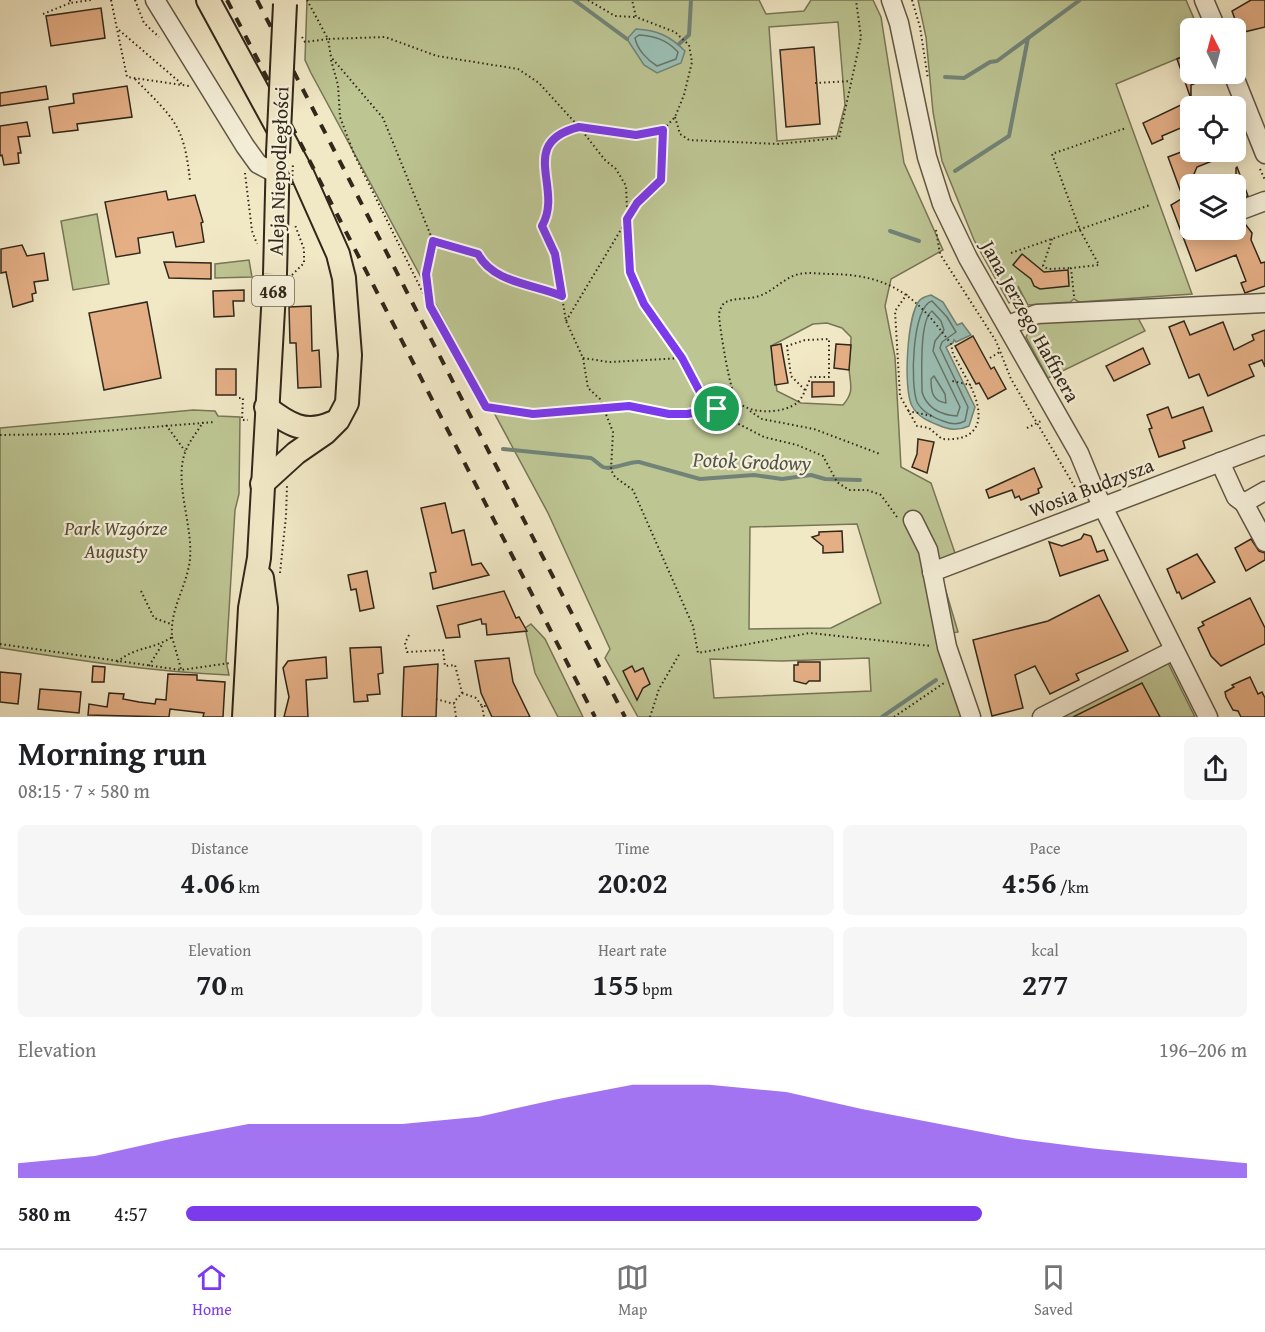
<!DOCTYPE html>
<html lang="en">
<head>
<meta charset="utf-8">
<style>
	:root { --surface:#fff; --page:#f6f6f6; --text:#202124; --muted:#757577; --line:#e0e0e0; --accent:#7c3aed }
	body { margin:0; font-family:"Gentium Book Plus",serif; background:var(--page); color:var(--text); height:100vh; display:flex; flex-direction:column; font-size:22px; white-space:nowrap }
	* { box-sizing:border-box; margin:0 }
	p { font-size:20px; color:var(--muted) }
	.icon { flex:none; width:33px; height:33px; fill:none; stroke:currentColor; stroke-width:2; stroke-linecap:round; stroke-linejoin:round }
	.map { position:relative; height:717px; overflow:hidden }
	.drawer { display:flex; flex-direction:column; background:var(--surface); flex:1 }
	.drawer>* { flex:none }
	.needle { width:39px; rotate:354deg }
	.buttons { position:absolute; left:1180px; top:18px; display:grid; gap:12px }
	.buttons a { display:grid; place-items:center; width:66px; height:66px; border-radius:9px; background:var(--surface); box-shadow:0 3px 15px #0003; font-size:30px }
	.pin { position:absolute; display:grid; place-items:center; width:51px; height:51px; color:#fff; margin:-26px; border:3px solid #fff; border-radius:50%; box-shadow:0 2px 6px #0007 }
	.round { display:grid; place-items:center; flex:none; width:63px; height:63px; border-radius:9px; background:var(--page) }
	.headline { display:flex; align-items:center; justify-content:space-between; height:102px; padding:0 18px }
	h1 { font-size:33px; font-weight:700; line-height:45px }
	.figures { display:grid; grid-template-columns:repeat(3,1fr); gap:9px; height:102px; padding:6px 18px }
	.figures div { display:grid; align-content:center; border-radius:9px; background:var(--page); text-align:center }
	.figures b { font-size:30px; font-weight:700 }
	.figures small { font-size:16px; font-weight:400 }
	.figures p { font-size:16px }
	.chart { height:168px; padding:12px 18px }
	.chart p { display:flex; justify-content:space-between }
	.chart svg { width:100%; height:108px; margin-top:6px; fill:var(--accent); opacity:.7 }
	ul { padding:0 18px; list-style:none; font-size:20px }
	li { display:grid; grid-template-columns:96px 72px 1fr; align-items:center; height:45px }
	li i { height:15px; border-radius:8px; background:var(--accent) }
	.menu { display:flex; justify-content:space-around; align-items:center; height:84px; border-top:2px solid var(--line); background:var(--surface); font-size:16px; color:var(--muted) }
	.menu a { display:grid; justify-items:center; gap:3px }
	.menu .selected { color:var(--accent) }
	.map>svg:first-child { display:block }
</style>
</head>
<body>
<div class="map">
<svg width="1265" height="717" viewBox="0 0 1265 717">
	<rect width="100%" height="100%" fill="#f1e8c6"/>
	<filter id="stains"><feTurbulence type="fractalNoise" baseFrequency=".00333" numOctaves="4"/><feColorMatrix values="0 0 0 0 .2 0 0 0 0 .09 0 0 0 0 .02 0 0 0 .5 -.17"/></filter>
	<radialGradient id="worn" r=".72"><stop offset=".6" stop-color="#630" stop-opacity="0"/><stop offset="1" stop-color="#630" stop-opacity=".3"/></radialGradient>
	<!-- green -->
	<g fill="#bdc593" stroke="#777656" stroke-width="1.5" fill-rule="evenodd">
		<path d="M307,0H759L766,14L804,11L811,0H873L881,17L904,163L943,250L891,279L885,306L895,357L901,467L931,483L955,553L937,561L958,632L936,636L961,717H638L605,658L610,649L548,513L311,73L305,60ZM838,22L845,105L837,136L777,141L769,27ZM827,323L842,328L851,337C851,348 849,358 849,368C850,385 855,391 843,405L801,403L777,391L771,346L813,324ZM857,524L881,603L831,628L749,629L750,527ZM869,658L871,691L714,698L710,659L782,661Z"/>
		<polygon points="918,0 1186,0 1198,28 1191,28 1191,53 1116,84 1192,294 1079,302 1074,299 1070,302 1028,305 1018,286 1022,296 1009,303 974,240 942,161 933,112 926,37"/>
		<polygon points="97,214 109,284 73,290 61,221"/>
		<polygon points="249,260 252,277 215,278 215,264"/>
		<polygon points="1137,316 1145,331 1048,378 1026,337 1032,326 1039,323"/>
		<path d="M193,410L215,411L218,416L240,417L239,494L235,510L226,661L229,675C151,672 76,660 0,648V428Z"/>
		<polygon points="531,624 545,639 583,717 558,717 535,673 525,628"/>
		<polygon points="1166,659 1195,717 1051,717"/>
	</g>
	<!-- water -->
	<g fill="#9bc0b6" stroke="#718378" stroke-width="1.5">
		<path d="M636,29C657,30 670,36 685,51L681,63L657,73L644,65L627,39Z"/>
		<path d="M931,295L943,302L957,325L962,323L971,335L956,342L954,340L953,343L946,347L975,407L969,426C958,431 949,430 938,425C928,421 918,417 912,406C903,389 907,317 919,301C922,297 927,296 931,295Z"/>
	</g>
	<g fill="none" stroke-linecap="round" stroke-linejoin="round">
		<!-- shore -->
		<g stroke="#667468" stroke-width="1.5">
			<path d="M639,35C655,36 667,40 678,52L676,59L657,66C647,60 637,49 635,38Z"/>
			<path d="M932,301L947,317L956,332L942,342L940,348L968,407L965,421C958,425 950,424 943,421C932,417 922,412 917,402C910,385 912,306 932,301Z"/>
			<path d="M932,311L941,321L944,330L935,341L933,351L960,407L957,416C941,415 927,408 922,392C922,375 919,320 932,311Z"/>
			<path d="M934,376L945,394L946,403C932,401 931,391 931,379Z"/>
		</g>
		<!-- stream -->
		<g stroke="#718378" stroke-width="4">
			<polyline points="574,0 627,39"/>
			<polyline points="679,44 689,35 691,0"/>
			<polyline points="945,77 964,78 990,62 997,61 1080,0"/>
			<polyline points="955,171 1009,136 1028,38"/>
			<polyline points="890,231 919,241"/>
			<path d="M503,449L591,458C595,460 599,465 603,467C613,471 628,461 639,462L700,479L754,475L782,479L811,475L825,479L860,480"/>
			<polyline points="882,717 936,680"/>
		</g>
	</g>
	<!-- building -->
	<g fill="#e5af86" stroke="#31271a" stroke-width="1.5">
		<polygon points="1251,0 1265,0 1265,27 1240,33 1232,11"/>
		<polygon points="101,8 105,38 51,46 46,16"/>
		<polygon points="814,47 820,124 786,127 780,50"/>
		<polygon points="1191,53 1191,74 1217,74 1191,85 1191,99 1177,59"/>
		<polygon points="46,86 48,99 0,106 0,93"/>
		<polygon points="127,86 132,117 77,124 78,130 53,133 49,107 74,103 73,94"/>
		<polygon points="1185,103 1189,113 1183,116 1188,125 1162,136 1163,139 1152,144 1143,123"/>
		<polygon points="27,122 30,136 18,137 21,153 18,153 19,163 4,165 2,155 0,156 0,126"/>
		<polygon points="1189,149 1192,158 1208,152 1212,161 1197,167 1191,181 1191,237 1209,230 1236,230 1236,223 1243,221 1252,233 1251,240 1261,263 1265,262 1265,286 1245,293 1241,283 1246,281 1236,255 1196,271 1171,205 1183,198 1168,157"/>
		<polygon points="1237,167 1248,196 1236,200 1236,168"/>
		<polygon points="166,191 168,200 195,195 203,222 201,223 204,242 176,247 173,232 138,238 140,253 116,257 105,202"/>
		<polygon points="22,245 27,256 44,253 48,280 34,282 36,293 32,294 33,301 13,307 6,272 1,273 1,249"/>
		<polygon points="1022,254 1044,272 1068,270 1069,286 1040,289 1034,286 1031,279 1013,265"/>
		<polygon points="164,262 211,263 211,279 169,278"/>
		<polygon points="244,290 244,301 233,301 234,316 214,317 213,291"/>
		<polygon points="147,302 161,378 104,390 89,313"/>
		<polygon points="311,306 312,351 319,350 321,387 298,388 296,343 290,343 289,307"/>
		<polygon points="1184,321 1190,335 1223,322 1234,350 1254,340 1252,335 1265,330 1265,367 1262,360 1249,365 1254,376 1208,396 1199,374 1189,378 1169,327"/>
		<polygon points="973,336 991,369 994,367 1006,389 988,399 979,383 976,384 955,346"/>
		<polygon points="781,344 788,383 775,385 771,346"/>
		<polygon points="836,344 851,345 849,370 834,368"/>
		<polygon points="1143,348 1150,364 1114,381 1106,366"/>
		<rect x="216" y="369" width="20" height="26"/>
		<polygon points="812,382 834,382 834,396 812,397"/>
		<polygon points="1168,407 1172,418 1203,407 1212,431 1183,441 1185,448 1159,457 1149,429 1152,428 1147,415"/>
		<polygon points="918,439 934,442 927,473 912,467 917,454"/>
		<polygon points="1034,468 1042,487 1038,489 1039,493 1021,500 1019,496 1015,498 1012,490 989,498 986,490"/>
		<polygon points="445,503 452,533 464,530 472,565 481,563 489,575 433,589 430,573 436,572 421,508"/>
		<polygon points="842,531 843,552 823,553 823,546 812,537 819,535 819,532"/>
		<polygon points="1084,534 1091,536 1097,552 1104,550 1108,560 1060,576 1049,542 1062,546 1081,539"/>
		<polygon points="1251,539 1259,551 1265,553 1265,560 1246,571 1235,548"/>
		<polygon points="1197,554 1215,582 1182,599 1179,592 1177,593 1167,569"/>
		<polygon points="367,571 374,608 360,611 356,589 351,590 348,575"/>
		<polygon points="504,591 516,618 519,617 527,631 487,635 486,624 482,624 481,619 458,625 460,637 446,638 437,606"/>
		<polygon points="1099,595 1128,651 1076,674 1079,680 1050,694 1035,666 1015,675 1023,708 992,716 973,640 1048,621"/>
		<polygon points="1250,598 1265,628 1265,644 1221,666 1211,656 1198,628 1204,625 1202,622"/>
		<polygon points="381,647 383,673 378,674 380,694 367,695 368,701 354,702 350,648"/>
		<polygon points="326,657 327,678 306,680 308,717 284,717 289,697 283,668 288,661"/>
		<polygon points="509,658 513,682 530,717 492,717 481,693 475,661"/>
		<polygon points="798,662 820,662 820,681 809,681 806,684 794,681 794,665 798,665"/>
		<polygon points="438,664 436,717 402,717 404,667"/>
		<polygon points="93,666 105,667 104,682 92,682"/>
		<polygon points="632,666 635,672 643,668 650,684 643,688 637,700 623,671"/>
		<polygon points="0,672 21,674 18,704 0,702"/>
		<polygon points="168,674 197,675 197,680 225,682 223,717 203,717 204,713 170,709 169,717 88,715 89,704 107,707 109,693 124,694 123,699 139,702 155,704 156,699 166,700"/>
		<polygon points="1250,677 1258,694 1262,692 1265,698 1265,717 1241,717 1238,711 1233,710 1226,697 1225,692 1234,687 1232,685"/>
		<polygon points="1142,683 1160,717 1073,717"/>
		<polygon points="40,689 81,692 79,713 38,709"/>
	</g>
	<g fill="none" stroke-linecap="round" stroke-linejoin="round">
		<!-- minor casing -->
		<g stroke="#615745" stroke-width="21">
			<g id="minor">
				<polyline points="155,0 245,146 258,164 277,174"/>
				<polyline points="891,0 899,23 927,157 942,204 968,258 1079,453 1093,487 1208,717"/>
				<polyline points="1204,0 1216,28"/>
				<polyline points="1233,74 1265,154"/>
				<polyline points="1236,212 1265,201"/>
				<polyline points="1008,325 1037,314 1265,303"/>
				<polyline points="1220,462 1236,497 1244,503"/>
				<polyline points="1265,491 1244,503 1265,542"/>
				<polyline points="913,520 928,550 947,647 971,717"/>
				<polyline points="932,572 1265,445"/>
				<polyline points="1042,717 1174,650"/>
			</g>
		</g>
		<!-- major casing -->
		<g stroke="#31271a" stroke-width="26">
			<g id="major">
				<polyline points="208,0 301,171 338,254 344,278 350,355 347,403 338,420 325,433 296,453 262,484"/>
				<path d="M266,407C288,424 305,435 332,423"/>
				<polyline points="262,578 266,608 263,717"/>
				<polyline points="244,717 250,608 259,558 275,274 278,153"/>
			</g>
		</g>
		<!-- path -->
		<g stroke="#31271a" stroke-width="2" stroke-dasharray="1.5 3" stroke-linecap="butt">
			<polyline points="70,0 70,3 91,0"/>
			<polyline points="111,0 127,77 189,86"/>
			<polyline points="135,0 144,23 159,37"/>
			<polyline points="307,0 328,39 385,37 437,56 518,69 539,83 579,127 636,135 663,130 675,117 684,95 692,62 689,45 675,32 636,17 632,0"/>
			<polyline points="588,0 615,16 635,17"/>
			<polyline points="912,0 920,27 928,79"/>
			<polyline points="43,14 70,3"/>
			<polyline points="119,30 183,85"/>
			<polyline points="302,37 305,42 328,39 331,57 383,118 433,241 426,274 430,306 486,407 533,415 629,406 669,414 687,414 717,409"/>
			<polyline points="331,60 338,85 340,117 354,154 428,303"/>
			<path d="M135,79C174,119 184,124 190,181"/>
			<polyline points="815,83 851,81"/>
			<polyline points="675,117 680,134 689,140 778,144 839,138 861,37 856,0"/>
			<polyline points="1260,169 1265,180"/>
			<polyline points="245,173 252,231 257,244"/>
			<polyline points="936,230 940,254 996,341 1011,379 1076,489"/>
			<polyline points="1052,239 1043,266 1048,269 1071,268"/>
			<path d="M433,241L478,254C493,283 533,284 562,295"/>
			<polyline points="1011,253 1150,205"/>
			<polyline points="292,275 304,263 304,249 295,225"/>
			<path d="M907,294L895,311L900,396L917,426L929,428L942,439C983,442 985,415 970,385"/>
			<polyline points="1074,296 1071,268 1099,265 1080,230 1052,154 1126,128"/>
			<polyline points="566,321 637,203 661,180 663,130"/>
			<polyline points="583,358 609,362 682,358"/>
			<polyline points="990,358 1001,351"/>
			<path d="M805,390L791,376L787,346L805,340L829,339V377H811C807,385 804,396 798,402C785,414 749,415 737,401C730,393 720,329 719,316C719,311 721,307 724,303C735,297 747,300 759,296C774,291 783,278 799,274C809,272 821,274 831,274C892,275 917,297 951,344L953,354L970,385L952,381"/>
			<polyline points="239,398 243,398 242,420 248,420"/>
			<polyline points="750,411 762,419 814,429 880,454"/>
			<polyline points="908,411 932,416"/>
			<polyline points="166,425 185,451"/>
			<polyline points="1027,428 1043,420"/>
			<polyline points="0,435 66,434 215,422"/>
			<path d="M897,517L881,495L867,490H849L837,482L823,456L797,445L764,437L729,419L701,394L682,358L644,304L630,272L626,186L616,169L605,160L579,127C516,143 564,188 542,226L555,254L566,321L583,358L588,388L600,399L613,432L611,470L615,477L633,490L693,626L698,653L810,633L931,646"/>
			<polyline points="280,573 286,516 287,486"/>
			<polyline points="141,591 154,618 171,624"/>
			<polyline points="409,635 405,643 407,652 443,650 445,666 455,665 462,693 454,702 456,717"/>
			<polyline points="172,637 181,669"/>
			<polyline points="0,644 181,670 230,663"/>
			<path d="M117,662C136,646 153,650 172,637C170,610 184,591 189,566C196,530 172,483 186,450C190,440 198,431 203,422"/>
			<polyline points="149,666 163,643"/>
			<polyline points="462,693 476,698 482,706 487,706"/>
			<polyline points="436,699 454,704"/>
			<polyline points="482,706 484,717"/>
			<polyline points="650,717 659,689 680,653"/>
			<polyline points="894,717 944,683"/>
		</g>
		<!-- minor -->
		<use href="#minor" stroke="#f6f0da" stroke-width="18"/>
		<!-- major -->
		<use href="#major" stroke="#f1e8c6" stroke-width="22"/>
		<!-- rail -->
		<g stroke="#31271a" stroke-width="4" stroke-dasharray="10 10" stroke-linecap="butt">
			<polyline points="227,0 595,717"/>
			<polyline points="257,0 625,717"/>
		</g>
		<!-- major-bridge casing -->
		<g stroke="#31271a" stroke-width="26" stroke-linecap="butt">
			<polyline id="major-bridge" points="278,153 285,4"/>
		</g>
		<!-- path-bridge -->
		<polyline stroke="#31271a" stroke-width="2" stroke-dasharray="1.5 3" stroke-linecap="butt" points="292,185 293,163"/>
		<!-- major-bridge -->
		<use href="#major-bridge" stroke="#f1e8c6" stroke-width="22"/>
	</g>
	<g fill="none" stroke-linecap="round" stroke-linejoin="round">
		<!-- route casing -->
		<g stroke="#fff" stroke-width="12">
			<path id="route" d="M579,127L636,135L663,130L661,180L637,203L627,219L630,272L644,304L682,358L701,394L717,409L687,414H669L629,406L533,414L486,407L430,306L426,274L433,241L478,254C493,283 534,284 562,296L555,254L542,226C564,188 516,143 579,127Z"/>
		</g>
		<!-- route -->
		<use href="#route" stroke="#7c3aed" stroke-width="8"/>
	</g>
	<g text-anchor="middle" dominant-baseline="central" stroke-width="4.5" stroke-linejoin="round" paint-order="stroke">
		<!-- shield labels -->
		<rect fill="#f6f0da" stroke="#6c6354" stroke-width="1.5" x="252" y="276" width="42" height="30" rx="4.5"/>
		<g font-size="18" font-weight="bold" fill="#31271a">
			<text x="273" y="291">468</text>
		</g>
		<!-- street labels -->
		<g font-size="20" fill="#31271a" stroke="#f6f0da">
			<text transform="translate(278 171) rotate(-88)">Aleja Niepodległości</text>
			<text transform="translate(1031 321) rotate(61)">Jana Jerzego Haffnera</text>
			<text transform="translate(1091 487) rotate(-21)">Wosia Budzysza</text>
		</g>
		<!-- park labels -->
		<g font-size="20" font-style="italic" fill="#544e38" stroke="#f6f0da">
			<text x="116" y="527">Park Wzgórze<tspan x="116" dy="23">Augusty</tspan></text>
		</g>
		<!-- water labels -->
		<g font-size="21" font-style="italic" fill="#515549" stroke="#f6f0da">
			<text transform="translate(752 461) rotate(2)">Potok Grodowy</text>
		</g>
	</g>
	<rect width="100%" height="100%" filter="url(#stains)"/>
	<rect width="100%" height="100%" fill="url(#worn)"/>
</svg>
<div class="buttons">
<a><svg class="needle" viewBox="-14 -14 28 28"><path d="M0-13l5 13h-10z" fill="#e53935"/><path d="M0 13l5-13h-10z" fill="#757577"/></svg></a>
<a><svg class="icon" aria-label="locate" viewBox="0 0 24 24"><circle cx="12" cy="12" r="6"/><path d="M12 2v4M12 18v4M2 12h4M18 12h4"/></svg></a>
<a><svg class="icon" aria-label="layers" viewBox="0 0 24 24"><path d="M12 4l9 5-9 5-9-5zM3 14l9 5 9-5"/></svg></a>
</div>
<div class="pin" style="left:717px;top:409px;background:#1e9e55"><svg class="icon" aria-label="arrive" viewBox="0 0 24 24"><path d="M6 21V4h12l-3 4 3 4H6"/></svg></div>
</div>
<section class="drawer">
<div class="headline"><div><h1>Morning run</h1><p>08:15 · 7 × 580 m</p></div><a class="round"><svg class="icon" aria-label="share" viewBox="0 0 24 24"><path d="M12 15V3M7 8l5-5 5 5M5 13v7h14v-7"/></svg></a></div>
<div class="figures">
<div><p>Distance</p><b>4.06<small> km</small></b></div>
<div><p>Time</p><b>20:02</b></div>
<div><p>Pace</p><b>4:56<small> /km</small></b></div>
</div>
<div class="figures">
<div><p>Elevation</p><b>70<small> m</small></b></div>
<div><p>Heart rate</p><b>155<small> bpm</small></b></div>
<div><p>kcal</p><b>277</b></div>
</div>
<div class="chart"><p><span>Elevation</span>196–206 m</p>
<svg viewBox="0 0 160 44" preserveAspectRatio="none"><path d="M0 44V38L10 35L20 28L30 22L40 22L50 22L60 19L70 12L80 6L90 6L100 9L110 16L120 22L130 28L140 32L150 35L160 38V44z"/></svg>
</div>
<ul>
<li><b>580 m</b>4:57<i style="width:75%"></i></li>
</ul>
</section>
<nav class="menu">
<a class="selected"><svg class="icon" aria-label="home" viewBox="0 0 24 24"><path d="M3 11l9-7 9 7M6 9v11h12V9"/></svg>Home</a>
<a><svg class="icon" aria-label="map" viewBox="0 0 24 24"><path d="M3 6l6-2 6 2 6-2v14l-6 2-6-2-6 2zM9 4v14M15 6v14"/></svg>Map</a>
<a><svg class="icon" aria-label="saved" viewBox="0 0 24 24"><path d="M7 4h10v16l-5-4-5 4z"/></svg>Saved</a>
</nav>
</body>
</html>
